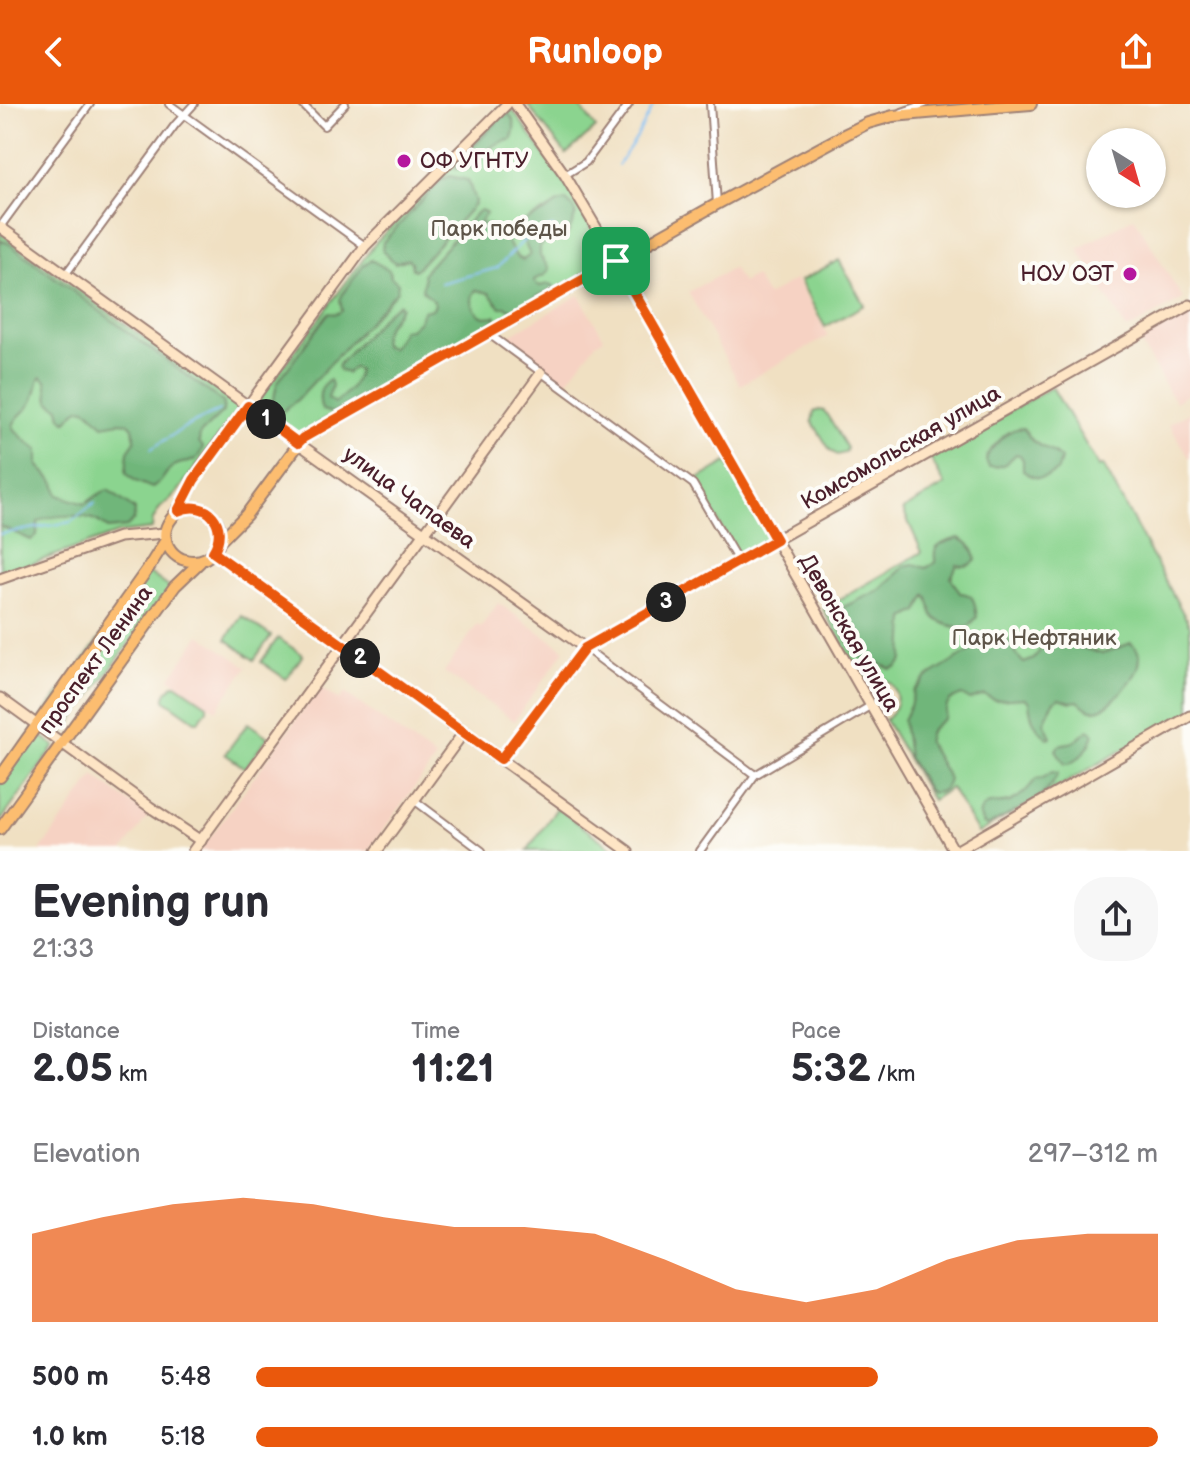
<!DOCTYPE html>
<html lang="en">
<head>
<meta charset="utf-8">
<style>
	:root { --surface:#fff; --page:#f7f7f7; --text:#2b2b33; --muted:#7c7c81; --accent:#ea580c }
	body { margin:0; font-family:"Balsamiq Sans",sans-serif; background:var(--page); color:var(--text); height:100vh; display:flex; flex-direction:column; font-size:30px; white-space:nowrap }
	* { box-sizing:border-box; margin:0 }
	p { font-size:26px; color:var(--muted) }
	.icon { flex:none; width:44px; height:44px; fill:none; stroke:currentColor; stroke-width:2; stroke-linecap:round; stroke-linejoin:round }
	.map { position:relative; height:747px; overflow:hidden }
	.drawer { display:flex; flex-direction:column; background:var(--surface); flex:1 }
	.drawer>* { flex:none }
	.needle { width:52px; rotate:143deg }
	.tools { position:absolute; left:1086px; top:24px; display:grid; gap:16px }
	.tools a { display:grid; place-items:center; width:80px; height:80px; border-radius:50%; background:var(--surface); box-shadow:0 2px 6px #0004; font-size:40px }
	.pin { position:absolute; display:grid; place-items:center; width:68px; height:68px; color:#fff; margin:-34px; border-radius:16px; box-shadow:0 4px 12px #0006 }
	.km { position:absolute; width:40px; height:40px; margin:-20px; border-radius:50%; background:#222; color:#fff; font-size:22px; line-height:40px; text-align:center }
	.round { display:grid; place-items:center; flex:none; width:84px; height:84px; border-radius:32px; background:var(--page) }
	.overview { display:flex; align-items:center; justify-content:space-between; height:136px; padding:0 32px }
	h1 { font-size:44px; font-weight:700; line-height:60px }
	.figures { display:grid; grid-template-columns:repeat(3,1fr); gap:12px; height:136px; padding:8px 32px }
	.figures div { display:grid; align-content:center }
	.figures b { font-size:40px; font-weight:700 }
	.figures small { font-size:22px; font-weight:400 }
	.figures p { font-size:22px }
	.chart { height:224px; padding:16px 32px }
	.chart p { display:flex; justify-content:space-between }
	.chart svg { width:100%; height:144px; margin-top:8px; fill:var(--accent); opacity:.7 }
	ul { padding:0 32px; list-style:none; font-size:26px }
	li { display:grid; grid-template-columns:128px 96px 1fr; align-items:center; height:60px }
	li i { height:20px; border-radius:10px; background:var(--accent) }
	header { display:flex; justify-content:space-between; align-items:center; height:104px; padding:0 32px; background:var(--accent); color:#fff; font-size:36px; font-weight:700 }
	.map>svg:first-child { display:block }
</style>
</head>
<body>
<header><svg class="icon" aria-label="back" viewBox="0 0 24 24"><path d="M15 5l-7 7 7 7"/></svg>Runloop<svg class="icon" aria-label="share" viewBox="0 0 24 24"><path d="M12 15V3M7 8l5-5 5 5M5 13v7h14v-7"/></svg></header>
<div class="map">
<svg width="1190" height="747" viewBox="0 0 1190 747">
	<rect width="100%" height="100%" fill="#fdfcf7"/>
	<filter id="ink" filterUnits="userSpaceOnUse"><feTurbulence type="fractalNoise" baseFrequency=".0125" numOctaves="2"/><feDisplacementMap in="SourceGraphic" scale="16" xChannelSelector="R" yChannelSelector="G"/><feConvolveMatrix kernelMatrix="1 2 1 2 8 2 1 2 1" color-interpolation-filters="sRGB"/></filter>
	<filter id="wash" filterUnits="userSpaceOnUse"><feTurbulence type="fractalNoise" baseFrequency=".006" numOctaves="4" result="noise"/><feDisplacementMap in="SourceGraphic" scale="32" xChannelSelector="R" yChannelSelector="G"/><feGaussianBlur stdDeviation="1.8" result="paint"/><feColorMatrix in="noise" values="0 0 0 0 0 0 0 0 0 0 0 0 0 0 0 0 0 1.4 0 .05"/><feComposite in="paint" operator="in"/></filter>
	<g filter="url(#wash)">
		<rect width="100%" height="100%" fill="#f0e0c2"/>
		<!-- built -->
		<g fill="#f6d2c3">
			<polygon points="1134,113 1183,195 1127,226 1078,145"/>
			<polygon points="733,164 742,179 755,172 767,192 796,175 828,232 740,281 688,188"/>
			<polygon points="579,191 604,234 596,239 566,279 505,234"/>
			<polygon points="1190,209 1190,289 1175,298 1139,237"/>
			<polygon points="1190,308 1190,355 1169,320"/>
			<polygon points="498,499 565,546 514,617 444,568 477,521 481,523"/>
			<polygon points="200,531 247,563 216,606 170,574"/>
			<polygon points="320,583 339,596 345,589 436,654 368,747 200,747"/>
			<polygon points="94,672 148,712 123,747 40,747"/>
		</g>
		<!-- green -->
		<g fill="#8bd48f" stroke="#6a7a5d" stroke-width="2">
			<polygon points="527,0 578,0 596,24 566,50"/>
			<polygon points="505,6 510,6 514,8 570,86 607,152 607,157 301,329 294,330 257,303 257,298 377,137"/>
			<polygon points="0,129 240,304 176,390 160,404 153,416 152,425 118,429 0,471"/>
			<polygon points="839,156 864,201 825,223 800,177"/>
			<path d="M1052,283L1099,363L1103,361L1190,522V607L978,729L951,684L932,696L885,616C910,596 891,564 862,575L823,505L922,448L903,406L945,381L929,352Z"/>
			<polygon points="819,306 824,307 827,311 847,344 845,349 837,351 830,346 812,317 814,308"/>
			<polygon points="727,358 771,434 738,453 695,377"/>
			<polygon points="148,468 170,484 63,630 41,614"/>
			<polygon points="242,512 271,532 254,556 226,535"/>
			<polygon points="278,534 303,551 286,575 261,558"/>
			<path d="M176,580L207,601V605L199,617H195L165,596C164,590 171,581 176,580Z"/>
			<polygon points="248,619 268,633 245,664 225,650"/>
			<polygon points="33,626 55,642 0,718 0,672"/>
			<polygon points="557,704 609,742 615,747 527,747"/>
		</g>
		<!-- forest -->
		<g fill="#70b67a" stroke="#5d6a52" stroke-width="2">
			<path d="M509,10C516,17 515,27 511,36C493,37 482,51 472,64L455,65V61L502,13Z"/>
			<polygon points="449,72 468,76 475,97 474,101 417,164 415,166 412,165 411,158 408,155 395,159 382,146 383,138 442,75"/>
			<path d="M566,97L574,104L576,109C571,125 566,142 546,137L540,142V152L549,164C547,173 540,172 534,176V178L540,182L549,180L554,182V184L513,206L506,203H500L489,189L476,186C468,195 473,208 484,213L496,212V216L337,307L332,309L322,306C318,295 319,284 328,276H330L332,281L328,294L335,299C345,291 357,279 358,266L354,263L347,269L340,267L338,263L340,259L386,209L398,200L401,202C394,217 380,223 383,241L390,244L396,239L403,226L410,225L419,217L423,207L432,205L435,201L434,197L422,186L424,176L423,169L477,108L481,106L485,108L486,110L479,119C513,123 505,149 523,156L530,151C526,140 517,130 522,118L544,108L558,99Z"/>
			<path d="M0,136L8,139L224,299L223,308L200,330L199,338L203,343C195,366 185,353 171,364C163,371 163,379 152,384L135,377L126,369L128,347L135,337L133,324L128,319L120,318L103,321C88,307 84,294 67,317H65L61,313C58,298 59,306 49,297L46,277L41,273L39,275C36,284 36,293 30,301C24,309 16,312 13,322C17,330 31,341 38,346V361L55,379L58,391L84,400C93,396 99,388 108,386L135,406L134,416L127,423L108,425C105,422 101,419 97,417C84,410 49,410 38,418L37,431L31,436L0,422Z"/>
			<polygon points="371,156 389,166 391,173 398,179 397,187 297,296 277,312 271,311 265,303 274,294 277,279 327,211 329,209 336,210 342,207 340,196 342,191 363,162"/>
			<path d="M1023,324C1027,327 1028,332 1031,335C1039,344 1053,345 1061,355L1058,366C1044,376 1037,377 1023,367V356L1020,351L1016,350C1007,359 1003,364 989,363C988,360 986,358 986,356C986,349 1003,332 1009,328C1015,324 1017,325 1023,324Z"/>
			<path d="M959,434C969,439 974,444 976,456C972,462 964,463 957,461L951,474L960,489C976,490 974,499 977,513L969,522L961,524C952,522 935,519 932,509C929,501 931,498 926,491L918,507L905,514L903,556L897,563L890,565L875,557L860,553L854,548L840,524L836,512L837,508L843,503L880,486L905,462L913,460L926,464C941,456 933,459 935,448C937,439 952,436 959,434Z"/>
			<path d="M998,530C1012,533 1014,551 1024,559L1034,555L1042,543L1049,542L1057,536L1102,550L1131,539C1150,554 1134,575 1121,588C1115,595 1104,606 1095,606C1088,607 1083,601 1078,597L1071,598L1059,594L1054,598L1044,618L1051,633L1048,634C1036,626 1030,613 1029,598L1025,594L995,596L984,591L970,596L962,591C947,596 946,600 945,614C936,621 926,627 928,639L949,675C948,684 941,689 932,689L927,685L908,653L903,616L910,602L914,587L926,574Z"/>
			<path d="M1089,626L1094,630C1090,643 1081,654 1069,660H1065L1056,646C1061,636 1067,642 1075,637C1080,634 1084,629 1089,626Z"/>
			<path d="M1052,668L1058,669C1056,674 1052,681 1048,685C1036,699 1004,713 988,722L983,720L979,711C986,693 998,703 1012,697C1023,691 1029,684 1036,675L1043,674Z"/>
		</g>
		<g fill="none" stroke-linecap="round" stroke-linejoin="round">
			<!-- stream -->
			<g stroke="#7ebef3" stroke-width="2">
				<polyline points="618,61 637,33 654,0"/>
				<polyline points="441,179 497,164 527,133 553,123"/>
				<polyline points="151,345 185,323 219,307"/>
				<polyline points="0,430 71,418 95,399"/>
			</g>
		</g>
	</g>
	<g filter="url(#ink)">
		<g fill="none" stroke-linecap="round" stroke-linejoin="round">
			<!-- street casing -->
			<g stroke="#9d8076" stroke-width="10">
				<g id="street">
					<polyline points="169,0 365,142"/>
					<polyline points="302,0 324,22 345,0"/>
					<polyline points="710,0 717,100"/>
					<polyline points="902,8 925,0"/>
					<polyline points="565,71 586,58 629,0"/>
					<polyline points="0,123 90,0"/>
					<polyline points="65,171 175,21 194,0"/>
					<polyline points="489,230 693,380 738,457"/>
					<polyline points="585,544 755,671"/>
					<polyline points="414,696 482,747"/>
					<polyline points="700,747 755,671 870,602"/>
				</g>
			</g>
			<!-- secondary casing -->
			<g stroke="#9d8076" stroke-width="13">
				<g id="secondary">
					<polyline points="515,0 565,71 616,157 954,747"/>
					<polyline points="0,123 248,302 365,142 507,0"/>
					<polyline points="298,339 585,544"/>
					<polyline points="213,448 628,747"/>
					<polyline points="0,475 119,433 165,429"/>
					<polyline points="0,594 150,703 201,737"/>
					<polyline points="501,655 585,544 1190,201"/>
					<polyline points="193,747 541,269"/>
					<polyline points="377,747 464,628"/>
					<polyline points="956,747 1190,612"/>
				</g>
			</g>
			<!-- primary casing -->
			<g stroke="#9d8076" stroke-width="14">
				<g id="primary">
					<path d="M178,407C213,391 237,436 206,454C198,458 190,458 182,455C170,450 163,437 166,425C168,416 175,412 179,404C185,396 188,385 193,377C209,350 230,326 248,302L298,339"/>
					<polyline points="219,438 246,411 303,334 717,100 846,30 868,19 893,12 1031,0"/>
					<polyline points="0,673 149,463 166,436"/>
					<polyline points="0,725 175,482 200,458"/>
				</g>
			</g>
			<!-- street -->
			<use href="#street" stroke="#fff" stroke-width="6"/>
			<!-- secondary -->
			<use href="#secondary" stroke="#fee5c5" stroke-width="9"/>
			<!-- primary -->
			<use href="#primary" stroke="#fcbd6f" stroke-width="10"/>
		</g>
	</g>
	<g fill="none" stroke-linecap="round" stroke-linejoin="round" filter="url(#ink)">
		<!-- route casing -->
		<g stroke="#fff" stroke-width="16">
			<path id="route" d="M616,157L776,436L585,544L501,655L213,448C230,421 207,394 178,407L194,376L248,302L298,339L303,334Z"/>
		</g>
		<!-- route -->
		<use href="#route" stroke="#ea580c" stroke-width="10"/>
	</g>
	<!-- markers -->
	<g fill="#b5179e" stroke="#fdfcf7" stroke-width="3">
		<circle cx="404" cy="57" r="8"/>
		<circle cx="1130" cy="170" r="8"/>
	</g>
	<g text-anchor="middle" dominant-baseline="central" stroke-width="8" stroke-linejoin="round" paint-order="stroke">
		<!-- poi labels -->
		<g font-size="22" fill="#4a1f2b" stroke="#fdfcf7" text-anchor="start">
			<text x="420" y="57">ОФ УГНТУ</text>
			<text x="1114" y="170" text-anchor="end">НОУ ОЭТ</text>
		</g>
		<!-- park labels -->
		<g font-size="22" fill="#5e5549" stroke="#fdfcf7">
			<text x="499" y="125">Парк победы</text>
			<text x="1034" y="534">Парк Нефтяник</text>
		</g>
		<!-- street labels -->
		<g font-size="22" fill="#4a1f2b" stroke="#fdfcf7">
			<text transform="translate(901 344) rotate(-30)">Комсомольская улица</text>
			<text transform="translate(409 394) rotate(36)">улица Чапаева</text>
			<text transform="translate(849 529) rotate(60)">Девонская улица</text>
			<text transform="translate(96 556) rotate(-54)">проспект Ленина</text>
		</g>
	</g>
</svg>
<div class="tools">
<a><svg class="needle" viewBox="-14 -14 28 28"><path d="M0-13l5 13h-10z" fill="#e53935"/><path d="M0 13l5-13h-10z" fill="#7c7c81"/></svg></a>
</div>
<div class="pin" style="left:616px;top:157px;background:#1e9e55"><svg class="icon" aria-label="arrive" viewBox="0 0 24 24"><path d="M6 21V4h12l-3 4 3 4H6"/></svg></div>
<b class="km" style="left:266px;top:315px">1</b>
<b class="km" style="left:360px;top:554px">2</b>
<b class="km" style="left:666px;top:498px">3</b>
</div>
<section class="drawer">
<div class="overview"><div><h1>Evening run</h1><p>21:33</p></div><a class="round"><svg class="icon" aria-label="share" viewBox="0 0 24 24"><path d="M12 15V3M7 8l5-5 5 5M5 13v7h14v-7"/></svg></a></div>
<div class="figures">
<div><p>Distance</p><b>2.05<small> km</small></b></div>
<div><p>Time</p><b>11:21</b></div>
<div><p>Pace</p><b>5:32<small> /km</small></b></div>
</div>
<div class="chart"><p><span>Elevation</span>297–312 m</p>
<svg viewBox="0 0 160 44" preserveAspectRatio="none"><path d="M0 44V17L10 12L20 8L30 6L40 8L50 12L60 15L70 15L80 17L90 25L100 34L110 38L120 34L130 25L140 19L150 17L160 17V44z"/></svg>
</div>
<ul>
<li><b>500 m</b>5:48<i style="width:69%"></i></li>
<li><b>1.0 km</b>5:18<i style="width:100%"></i></li>
</ul>
</section>
</body>
</html>
